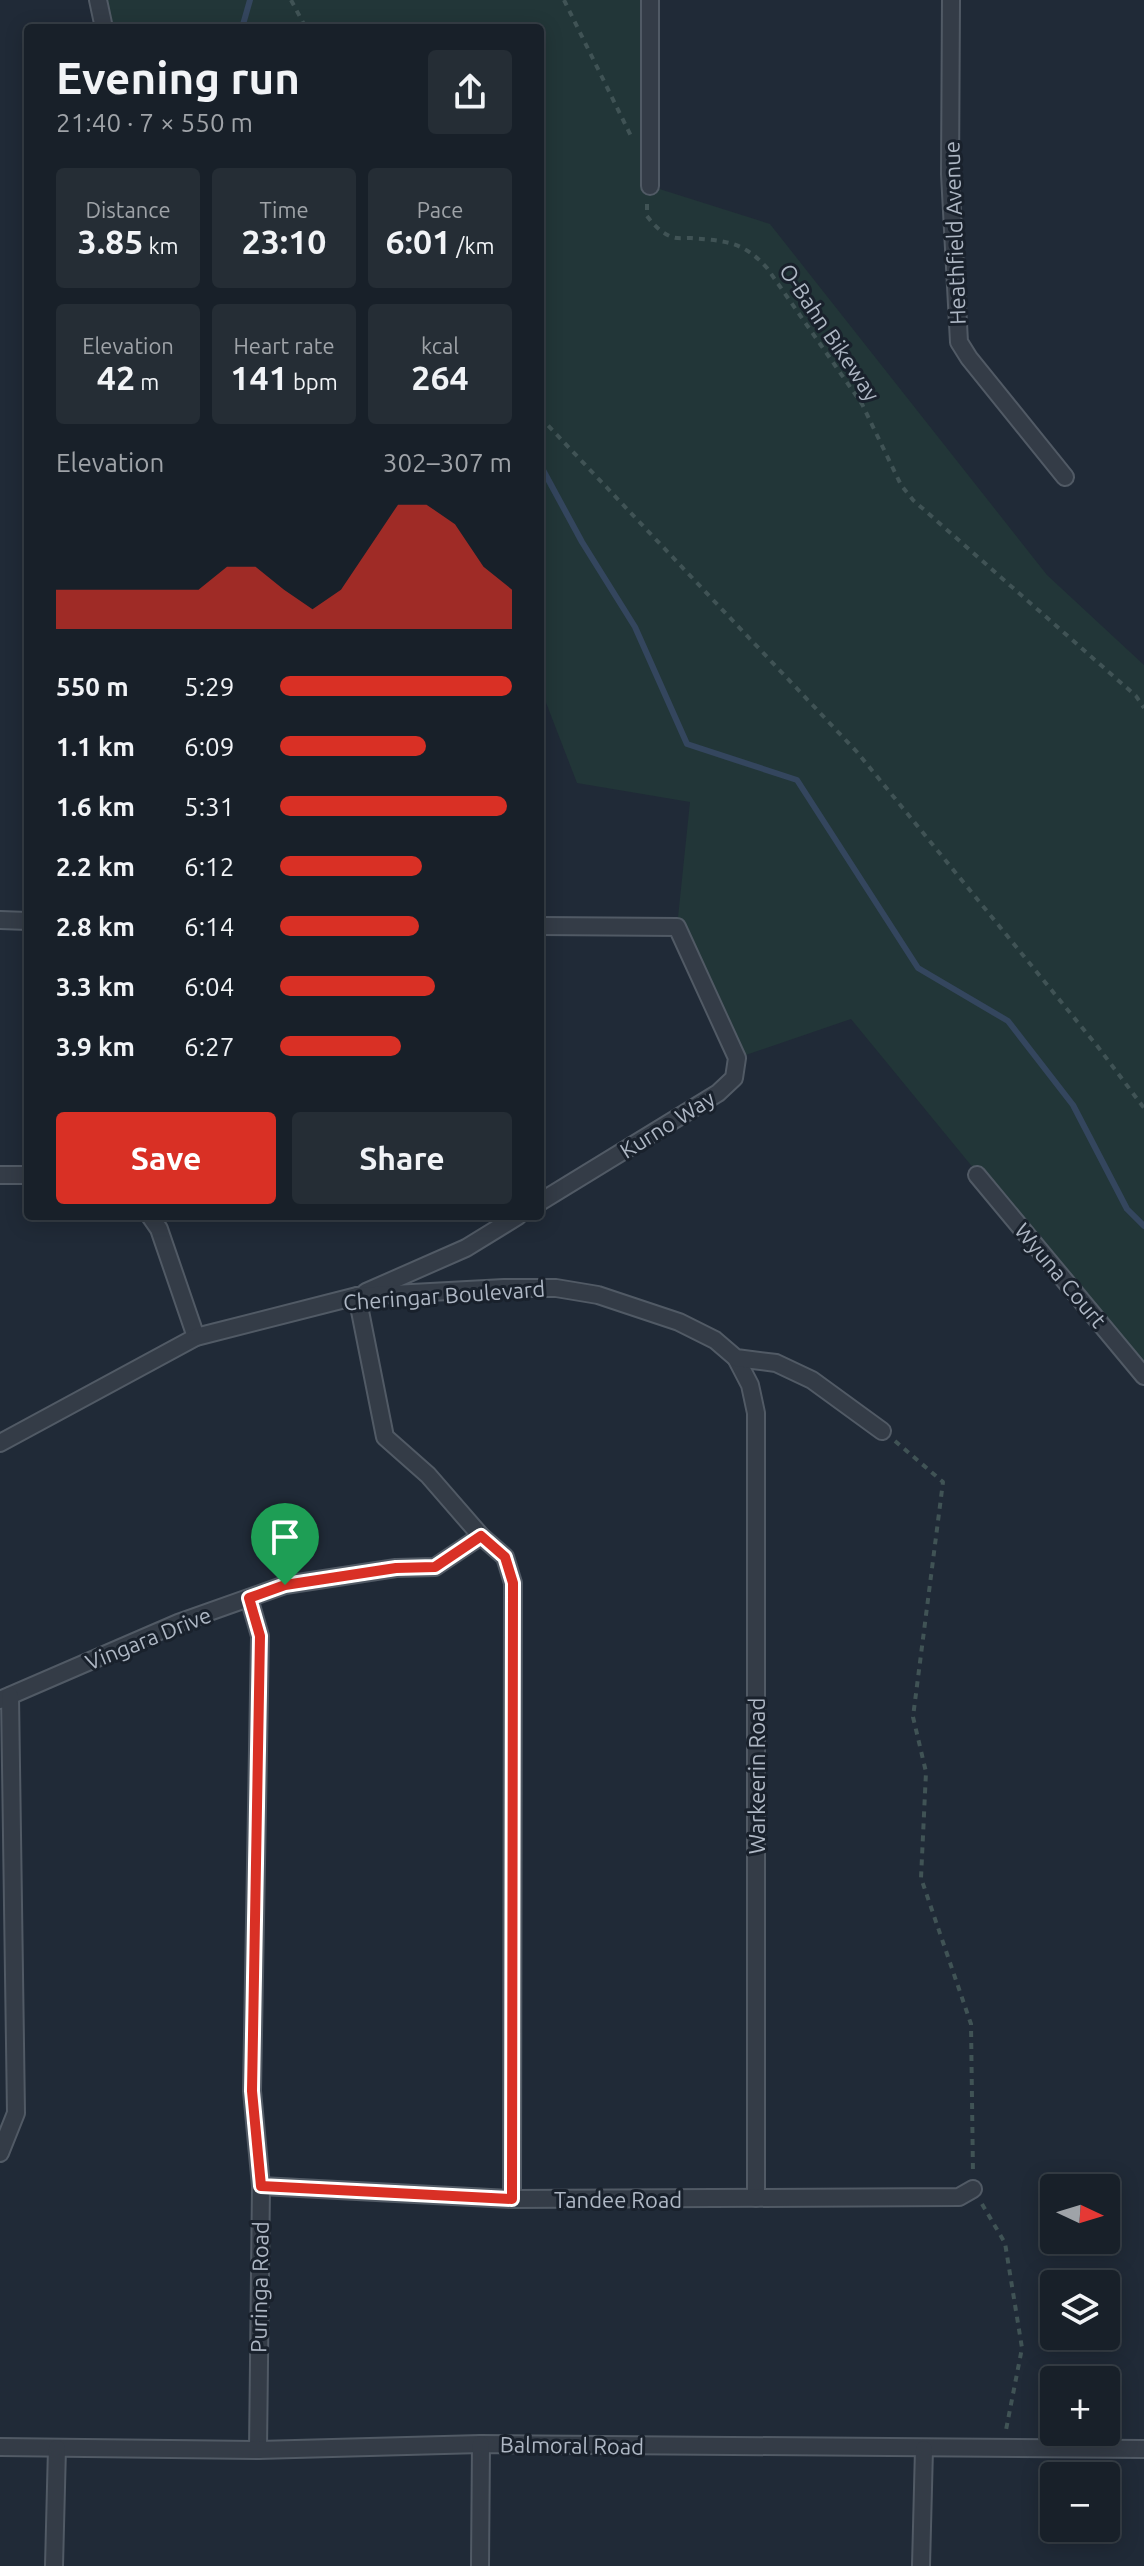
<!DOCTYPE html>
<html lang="en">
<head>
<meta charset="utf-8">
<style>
	:root { --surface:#182029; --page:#252d35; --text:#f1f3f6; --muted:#9fa3a8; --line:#363e46; --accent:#d93025 }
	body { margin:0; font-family:Ubuntu,sans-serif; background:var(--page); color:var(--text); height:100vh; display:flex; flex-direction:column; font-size:30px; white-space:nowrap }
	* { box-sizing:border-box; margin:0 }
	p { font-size:26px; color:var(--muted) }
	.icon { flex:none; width:44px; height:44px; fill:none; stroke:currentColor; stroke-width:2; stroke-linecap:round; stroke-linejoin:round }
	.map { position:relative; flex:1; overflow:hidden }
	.sheet { position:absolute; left:24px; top:24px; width:520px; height:1196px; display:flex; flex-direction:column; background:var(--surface); border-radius:8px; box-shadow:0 4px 20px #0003,0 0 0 2px var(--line) }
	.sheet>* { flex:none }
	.needle { width:52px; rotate:94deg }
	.tools { position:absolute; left:1040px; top:2174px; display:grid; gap:16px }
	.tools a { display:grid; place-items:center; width:80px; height:80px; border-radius:8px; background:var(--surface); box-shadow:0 4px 20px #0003,0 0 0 2px var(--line); font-size:40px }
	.pin { position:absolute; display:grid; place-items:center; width:68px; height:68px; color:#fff; margin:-82px -34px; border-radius:50% 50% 50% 0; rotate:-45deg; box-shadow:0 0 8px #0007 }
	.pin .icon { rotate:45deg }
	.round { display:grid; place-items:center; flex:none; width:84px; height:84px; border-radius:8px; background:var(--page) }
	.head { display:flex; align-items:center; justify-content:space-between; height:136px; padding:0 32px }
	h1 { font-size:44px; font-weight:700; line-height:60px }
	.stats { display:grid; grid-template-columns:repeat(3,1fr); gap:12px; height:136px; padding:8px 32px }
	.stats div { display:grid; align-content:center; border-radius:8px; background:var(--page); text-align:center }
	.stats b { font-size:34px; font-weight:700 }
	.stats small { font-size:22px; font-weight:400 }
	.stats p { font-size:22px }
	.chart { height:224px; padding:16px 32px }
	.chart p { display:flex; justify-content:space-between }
	.chart svg { width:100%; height:144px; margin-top:8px; fill:var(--accent); opacity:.7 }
	.button { display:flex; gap:16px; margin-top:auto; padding:16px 32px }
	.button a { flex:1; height:92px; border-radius:8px; background:var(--accent); color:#fff; font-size:32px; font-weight:700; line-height:92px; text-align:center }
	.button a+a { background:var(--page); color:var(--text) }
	ul { padding:0 32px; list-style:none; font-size:26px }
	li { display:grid; grid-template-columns:128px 96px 1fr; align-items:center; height:60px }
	li i { height:20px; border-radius:10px; background:var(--accent) }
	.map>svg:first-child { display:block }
</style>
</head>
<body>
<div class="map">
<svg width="1144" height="2566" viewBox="0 0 1144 2566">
	<rect width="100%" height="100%" fill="#202a37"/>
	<!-- green -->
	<polygon fill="#223638" points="98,0 650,0 650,186 770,224 1047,575 1144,665 1144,1376 851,1019 737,1058 677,927 690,802 577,783 540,687 540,28 104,28"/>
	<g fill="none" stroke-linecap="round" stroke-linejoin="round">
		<!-- stream -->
		<g stroke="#34465e" stroke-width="6">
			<polyline points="242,28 250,0"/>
			<polyline points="540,469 543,470 582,542 635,627 687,744 797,780 918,968 1008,1021 1073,1105 1127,1209 1144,1226"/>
		</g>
		<!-- street casing -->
		<g stroke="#515a65" stroke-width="20">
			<g id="street">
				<polyline points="98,0 104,28"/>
				<polyline points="951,0 950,174 959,342 969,358 1065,477"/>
				<polyline points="650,186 650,0"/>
				<polyline points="0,920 28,921"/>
				<polyline points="540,926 677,927 737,1058 734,1078 718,1093 540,1202"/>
				<polyline points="0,1175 28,1175"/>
				<polyline points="977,1175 1144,1376"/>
				<polyline points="150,1216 159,1229 196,1337"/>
				<polyline points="366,1292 466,1248 518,1216"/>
				<polyline points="357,1296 385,1437 428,1475 481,1536 505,1557 513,1583 512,2199"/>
				<polyline points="736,1358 750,1385 756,1413 756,2198"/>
				<polyline points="0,1443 196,1337 357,1296 504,1288 556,1288 598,1295 679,1322 715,1340 736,1358 776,1363 812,1380 882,1431"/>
				<polyline points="249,1598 260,1636 252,2091 261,2186 258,2450"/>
				<polyline points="0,1700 178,1623 285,1585 396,1568 435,1567 481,1536"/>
				<polyline points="0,2153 16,2113 10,1696"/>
				<polyline points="261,2186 512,2199 959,2197 973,2189"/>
				<polyline points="0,2447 258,2450 481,2444 1144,2449"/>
				<polyline points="54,2566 57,2448"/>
				<polyline points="480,2566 481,2444"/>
				<polyline points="921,2566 924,2449"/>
			</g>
		</g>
		<!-- path -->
		<g stroke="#405355" stroke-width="4" stroke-dasharray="6 6" stroke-linecap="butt">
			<polyline points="291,0 306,28"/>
			<polyline points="564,0 631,136"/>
			<path d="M647,204V216C653,224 661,233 672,237C677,239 685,238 691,238C725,241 743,241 767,268L862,404L901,485L913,500L1136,696L1144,708"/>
			<polyline points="540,417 857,752 1098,1047 1144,1108"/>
			<polyline points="895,1441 943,1482 913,1717 926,1772 921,1878 971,2024 973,2174"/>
			<polyline points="982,2204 1005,2243 1022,2348 1006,2430"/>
		</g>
		<!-- street -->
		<use href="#street" stroke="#343c47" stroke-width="16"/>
	</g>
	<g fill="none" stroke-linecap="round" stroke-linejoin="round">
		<!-- route casing -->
		<g stroke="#fff" stroke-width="16">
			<polygon id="route" points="481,1536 505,1557 513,1583 512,2199 261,2186 252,2091 260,1636 249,1598 285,1585 396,1568 435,1567"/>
		</g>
		<!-- route -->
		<use href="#route" stroke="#d93025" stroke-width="10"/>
	</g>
	<g text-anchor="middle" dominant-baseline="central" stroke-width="6" stroke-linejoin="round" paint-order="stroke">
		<!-- street labels -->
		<g font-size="22" fill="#aeb7c4" stroke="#19212c">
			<text transform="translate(954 233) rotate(-92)">Heathfield Avenue</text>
			<text transform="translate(830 332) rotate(56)">O-Bahn Bikeway</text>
			<text transform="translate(667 1124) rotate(-32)">Kurno Way</text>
			<text transform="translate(1061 1275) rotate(50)">Wyuna Court</text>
			<text transform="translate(444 1295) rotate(-4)">Cheringar Boulevard</text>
			<text transform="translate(148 1638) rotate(-22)">Vingara Drive</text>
			<text transform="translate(756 1776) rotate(-90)">Warkeerin Road</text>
			<text x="618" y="2199">Tandee Road</text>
			<text transform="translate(259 2287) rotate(-89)">Puringa Road</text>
			<text transform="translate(572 2445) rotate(1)">Balmoral Road</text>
		</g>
	</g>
</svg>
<div class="tools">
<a><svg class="needle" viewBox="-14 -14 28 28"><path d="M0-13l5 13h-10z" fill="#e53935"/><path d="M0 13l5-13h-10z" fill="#9fa3a8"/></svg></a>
<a><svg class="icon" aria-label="layers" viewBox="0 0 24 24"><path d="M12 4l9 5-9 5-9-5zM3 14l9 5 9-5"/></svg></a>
<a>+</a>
<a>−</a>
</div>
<div class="pin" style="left:285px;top:1585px;background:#1e9e55"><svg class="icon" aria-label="arrive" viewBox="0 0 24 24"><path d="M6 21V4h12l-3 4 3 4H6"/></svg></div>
<section class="sheet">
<div class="head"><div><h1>Evening run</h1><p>21:40 · 7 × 550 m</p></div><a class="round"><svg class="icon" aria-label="share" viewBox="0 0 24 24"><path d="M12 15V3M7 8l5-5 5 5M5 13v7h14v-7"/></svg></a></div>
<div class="stats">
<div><p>Distance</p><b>3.85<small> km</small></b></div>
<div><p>Time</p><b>23:10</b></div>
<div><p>Pace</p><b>6:01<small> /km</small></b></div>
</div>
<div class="stats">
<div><p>Elevation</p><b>42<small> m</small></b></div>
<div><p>Heart rate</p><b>141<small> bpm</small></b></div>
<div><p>kcal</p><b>264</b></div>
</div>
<div class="chart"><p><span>Elevation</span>302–307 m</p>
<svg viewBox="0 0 160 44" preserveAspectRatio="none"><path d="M0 44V32L10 32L20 32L30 32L40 32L50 32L60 25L70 25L80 32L90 38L100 32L110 19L120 6L130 6L140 12L150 25L160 32V44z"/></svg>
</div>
<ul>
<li><b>550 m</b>5:29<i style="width:100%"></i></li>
<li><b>1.1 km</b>6:09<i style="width:63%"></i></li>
<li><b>1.6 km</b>5:31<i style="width:98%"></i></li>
<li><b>2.2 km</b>6:12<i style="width:61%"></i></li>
<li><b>2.8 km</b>6:14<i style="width:60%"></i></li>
<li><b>3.3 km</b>6:04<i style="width:67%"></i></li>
<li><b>3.9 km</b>6:27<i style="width:52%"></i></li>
</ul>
<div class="button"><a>Save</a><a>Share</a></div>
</section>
</div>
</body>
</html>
